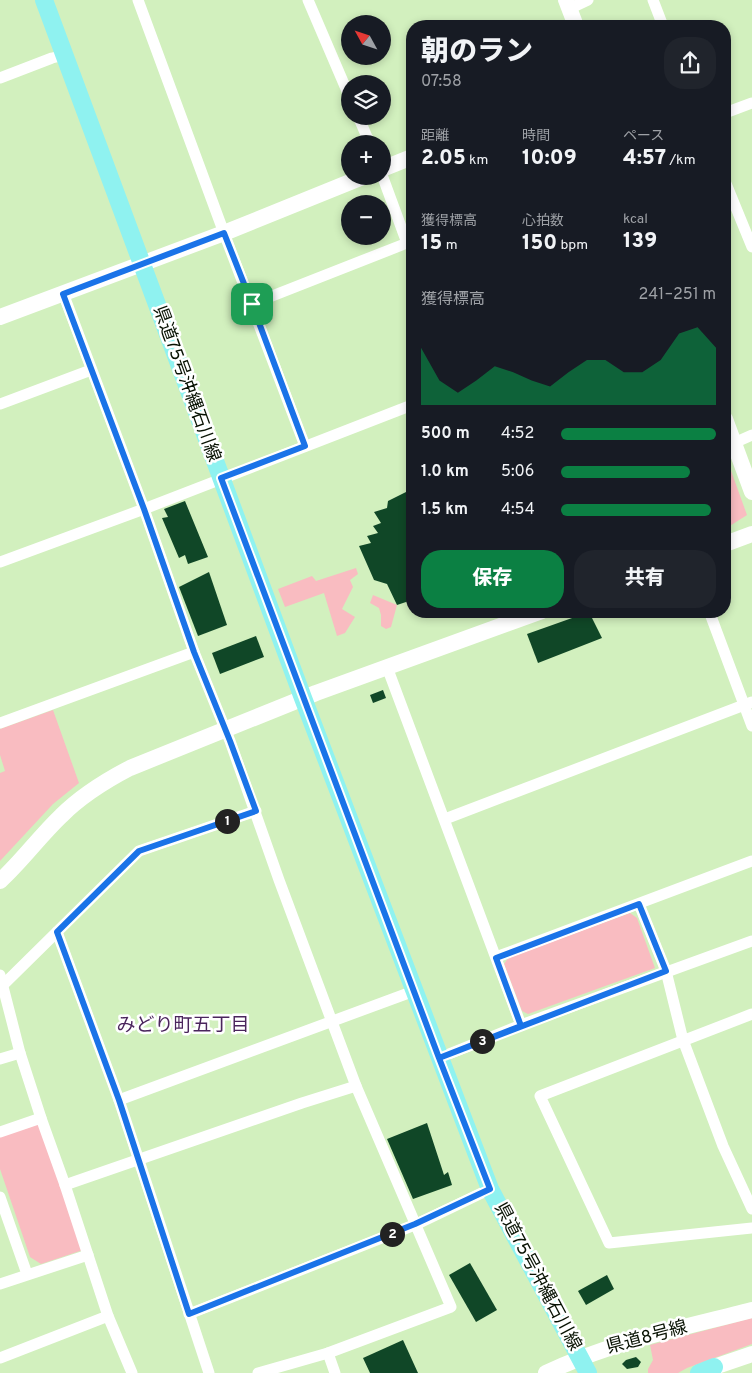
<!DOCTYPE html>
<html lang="ja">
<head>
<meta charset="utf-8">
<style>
	:root { --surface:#171b24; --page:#20242c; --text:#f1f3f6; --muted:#9ea1a6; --accent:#0b8043 }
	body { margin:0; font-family:Overpass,"Noto Sans JP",sans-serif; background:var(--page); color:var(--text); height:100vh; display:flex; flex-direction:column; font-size:19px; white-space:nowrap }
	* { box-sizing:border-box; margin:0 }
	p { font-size:16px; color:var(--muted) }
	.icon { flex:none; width:28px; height:28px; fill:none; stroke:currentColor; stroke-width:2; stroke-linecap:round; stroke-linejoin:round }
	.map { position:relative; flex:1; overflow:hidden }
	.details { position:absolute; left:406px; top:20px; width:325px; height:598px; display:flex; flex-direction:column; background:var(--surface); border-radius:20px; box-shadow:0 2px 8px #0003 }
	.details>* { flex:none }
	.needle { width:32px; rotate:310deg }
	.buttons { position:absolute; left:341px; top:15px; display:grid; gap:10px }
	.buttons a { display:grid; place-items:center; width:50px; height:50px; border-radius:50%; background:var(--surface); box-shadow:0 2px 8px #0003; font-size:25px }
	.pin { position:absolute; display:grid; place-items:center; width:42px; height:42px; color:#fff; margin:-21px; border-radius:10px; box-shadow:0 2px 8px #0006 }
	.km { position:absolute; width:25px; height:25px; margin:-12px; border-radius:50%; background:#222; color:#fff; font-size:14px; line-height:25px; text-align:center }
	.round { display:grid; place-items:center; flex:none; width:52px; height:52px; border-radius:20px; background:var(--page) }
	.headline { display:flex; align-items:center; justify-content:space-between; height:85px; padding:0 15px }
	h1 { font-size:28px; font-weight:800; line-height:38px }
	.stats { display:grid; grid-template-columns:repeat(3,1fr); gap:8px; height:85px; padding:5px 15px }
	.stats div { display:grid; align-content:center }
	.stats b { font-size:21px; font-weight:800 }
	.stats small { font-size:14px; font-weight:400 }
	.stats p { font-size:14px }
	.chart { height:140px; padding:10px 15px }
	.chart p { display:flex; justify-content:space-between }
	.chart svg { width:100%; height:90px; margin-top:5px; fill:var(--accent); opacity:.7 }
	.action { display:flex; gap:10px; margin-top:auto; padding:10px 15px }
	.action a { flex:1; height:58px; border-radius:20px; background:var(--accent); color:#fff; font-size:20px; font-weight:800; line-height:58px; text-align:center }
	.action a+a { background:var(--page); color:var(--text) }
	ul { padding:0 15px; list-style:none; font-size:16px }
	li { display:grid; grid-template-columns:80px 60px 1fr; align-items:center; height:38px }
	li i { height:12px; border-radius:6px; background:var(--accent) }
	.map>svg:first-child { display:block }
</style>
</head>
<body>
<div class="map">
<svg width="752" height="1373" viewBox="0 0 752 1373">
	<rect width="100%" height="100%" fill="#d2f0be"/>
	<!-- green -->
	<g fill="#f9bcc1">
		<polygon points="725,454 747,515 725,529"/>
		<polygon points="356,568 358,574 350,580 353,587 342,609 355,617 345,633 337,636 324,593 285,607 278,589 312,576 316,581"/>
		<polygon points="373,595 397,605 391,627 386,629 381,626 381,615 379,608 370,603"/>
		<polygon points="53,710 79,783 53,804 0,861 0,773 5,771 0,755 0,729"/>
		<polygon points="630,913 637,918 655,968 528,1014 522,1011 504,964 509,957"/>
		<polygon points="41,1118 86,1249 41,1264 30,1257 0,1169 0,1132"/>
		<polygon points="752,1318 752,1344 687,1368 678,1373 648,1373 648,1369 653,1360 650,1345"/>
	</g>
	<!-- building -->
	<g fill="#104727">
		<polygon points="412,489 412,600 397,605 387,584 374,580 359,546 371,543 367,536 378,533 373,526 381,523 374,512 387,508 388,501"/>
		<polygon points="185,501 208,557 188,564 185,555 179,558 162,518 168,517 164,509"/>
		<polygon points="209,572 227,625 198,636 179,587"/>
		<polygon points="589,612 602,638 538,663 527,634"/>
		<polygon points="256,636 264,657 220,674 212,653"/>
		<polygon points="383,690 386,698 373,703 370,695"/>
		<polygon points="427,1123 444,1175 448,1172 452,1185 413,1199 387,1139"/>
		<polygon points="470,1263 497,1310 476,1322 449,1275"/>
		<polygon points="607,1275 614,1289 586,1305 578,1291"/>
		<polygon points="403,1340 418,1373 370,1373 363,1358"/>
		<polygon points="636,1357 641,1362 638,1367 627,1369 622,1364 626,1360"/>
	</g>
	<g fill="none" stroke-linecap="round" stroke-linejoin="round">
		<!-- street -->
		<g stroke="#fff" stroke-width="11">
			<polyline points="138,0 224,233 305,446"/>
			<polyline points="308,0 350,98"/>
			<polyline points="653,0 663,26"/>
			<polyline points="569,9 588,0"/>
			<polyline points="0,78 52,58 65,55"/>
			<polyline points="725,113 752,103"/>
			<polyline points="358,116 370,144"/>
			<polyline points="725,181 752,247"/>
			<polyline points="63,293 144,509 194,652 230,741 279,880 356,1086 451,1307 328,1353 258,1373"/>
			<polyline points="252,304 407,243 382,175"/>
			<polyline points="0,404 91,370"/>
			<polyline points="734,443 752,435"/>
			<polyline points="0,562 144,509 412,405"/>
			<polyline points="709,611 752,726"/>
			<polyline points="387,667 521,1025"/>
			<polyline points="0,723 194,652"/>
			<polyline points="445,819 752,702"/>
			<polyline points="639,904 666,971 683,1040 723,1146 752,1209"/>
			<polyline points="57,932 119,1100 209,1373"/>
			<polyline points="496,957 752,861"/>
			<polyline points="0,975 20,1053 41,1118 65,1185 108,1316 132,1373"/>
			<polyline points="0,986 3,985 139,851 256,811"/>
			<polyline points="752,1014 540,1096 609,1243 752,1228"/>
			<polyline points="439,1058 521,1025 752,941"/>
			<polyline points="0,1059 20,1053"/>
			<polyline points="119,1100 414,991"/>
			<polyline points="0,1132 41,1118"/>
			<polyline points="65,1185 302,1103 356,1086"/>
			<polyline points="0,1197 27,1274"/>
			<polyline points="0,1284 88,1255"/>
			<polyline points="189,1314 415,1225 490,1189"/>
			<polyline points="328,1353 335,1373"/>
			<polyline points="0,1358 108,1316"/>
		</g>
		<!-- secondary -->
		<g stroke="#fff" stroke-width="16">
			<polyline points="566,0 576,26"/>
			<polyline points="382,169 412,157"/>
			<polyline points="0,317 224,233 365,176"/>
			<polyline points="725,419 752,492"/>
			<polyline points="725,544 752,534"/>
			<path d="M0,881C22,861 39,837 61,816C81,796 105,781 130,768L316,693L542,611"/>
			<polyline points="714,1367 752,1354"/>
			<path d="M546,1373C610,1342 683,1328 752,1310"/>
		</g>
		<!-- primary -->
		<g stroke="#8ff2f0" stroke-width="18">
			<polyline points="44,0 303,698 490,1189 588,1373"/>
			<polyline points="699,1373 714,1367"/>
		</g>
	</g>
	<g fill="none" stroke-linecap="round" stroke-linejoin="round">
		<!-- route casing -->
		<g stroke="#fff" stroke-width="10">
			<polyline id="route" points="252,304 224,233 63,294 144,509 194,652 230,741 256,811 139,851 57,932 119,1100 189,1314 415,1224 490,1189 439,1058 521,1026 496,958 639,904 666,971 439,1058 221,478 305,446 252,304"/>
		</g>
		<!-- route -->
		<use href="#route" stroke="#1a73e8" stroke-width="6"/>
	</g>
	<g text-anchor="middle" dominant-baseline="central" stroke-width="5" stroke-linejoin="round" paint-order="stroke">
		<!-- street labels -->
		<g font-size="18" fill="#071102" stroke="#fff">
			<text transform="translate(186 384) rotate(70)">県道75号沖縄石川線</text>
			<text transform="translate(537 1277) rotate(62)">県道75号沖縄石川線</text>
			<text transform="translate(647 1338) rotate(-15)">県道8号線</text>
		</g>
		<!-- neighbourhood labels -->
		<g font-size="19" fill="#4a255c" stroke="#fff">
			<text x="183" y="1026">みどり町五丁目</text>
		</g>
	</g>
</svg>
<div class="buttons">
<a><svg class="needle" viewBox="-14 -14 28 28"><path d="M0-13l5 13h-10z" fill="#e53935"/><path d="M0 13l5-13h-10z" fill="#9ea1a6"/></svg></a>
<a><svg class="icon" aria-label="layers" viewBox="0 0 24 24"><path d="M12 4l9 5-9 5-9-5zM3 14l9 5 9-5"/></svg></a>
<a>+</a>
<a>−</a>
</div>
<div class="pin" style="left:252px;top:304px;background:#1e9e55"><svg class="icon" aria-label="arrive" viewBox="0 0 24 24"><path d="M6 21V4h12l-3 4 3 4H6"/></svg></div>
<b class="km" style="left:227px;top:821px">1</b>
<b class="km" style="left:392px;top:1234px">2</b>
<b class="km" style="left:482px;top:1041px">3</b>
<section class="details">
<div class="headline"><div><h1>朝のラン</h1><p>07:58</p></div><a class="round"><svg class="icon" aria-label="share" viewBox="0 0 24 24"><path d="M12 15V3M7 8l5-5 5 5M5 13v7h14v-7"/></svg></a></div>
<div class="stats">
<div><p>距離</p><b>2.05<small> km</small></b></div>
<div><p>時間</p><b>10:09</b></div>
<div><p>ペース</p><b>4:57<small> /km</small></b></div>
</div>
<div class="stats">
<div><p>獲得標高</p><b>15<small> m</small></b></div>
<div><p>心拍数</p><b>150<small> bpm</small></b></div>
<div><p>kcal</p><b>139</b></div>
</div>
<div class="chart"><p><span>獲得標高</span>241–251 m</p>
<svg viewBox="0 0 160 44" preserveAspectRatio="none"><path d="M0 44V16L10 32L20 38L30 32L40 25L50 28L60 32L70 35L80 28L90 22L100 22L110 28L120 28L130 22L140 9L150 6L160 16V44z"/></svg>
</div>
<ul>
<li><b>500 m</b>4:52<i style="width:100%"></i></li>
<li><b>1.0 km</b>5:06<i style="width:83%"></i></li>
<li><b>1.5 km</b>4:54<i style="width:97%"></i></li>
</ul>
<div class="action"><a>保存</a><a>共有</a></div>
</section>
</div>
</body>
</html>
